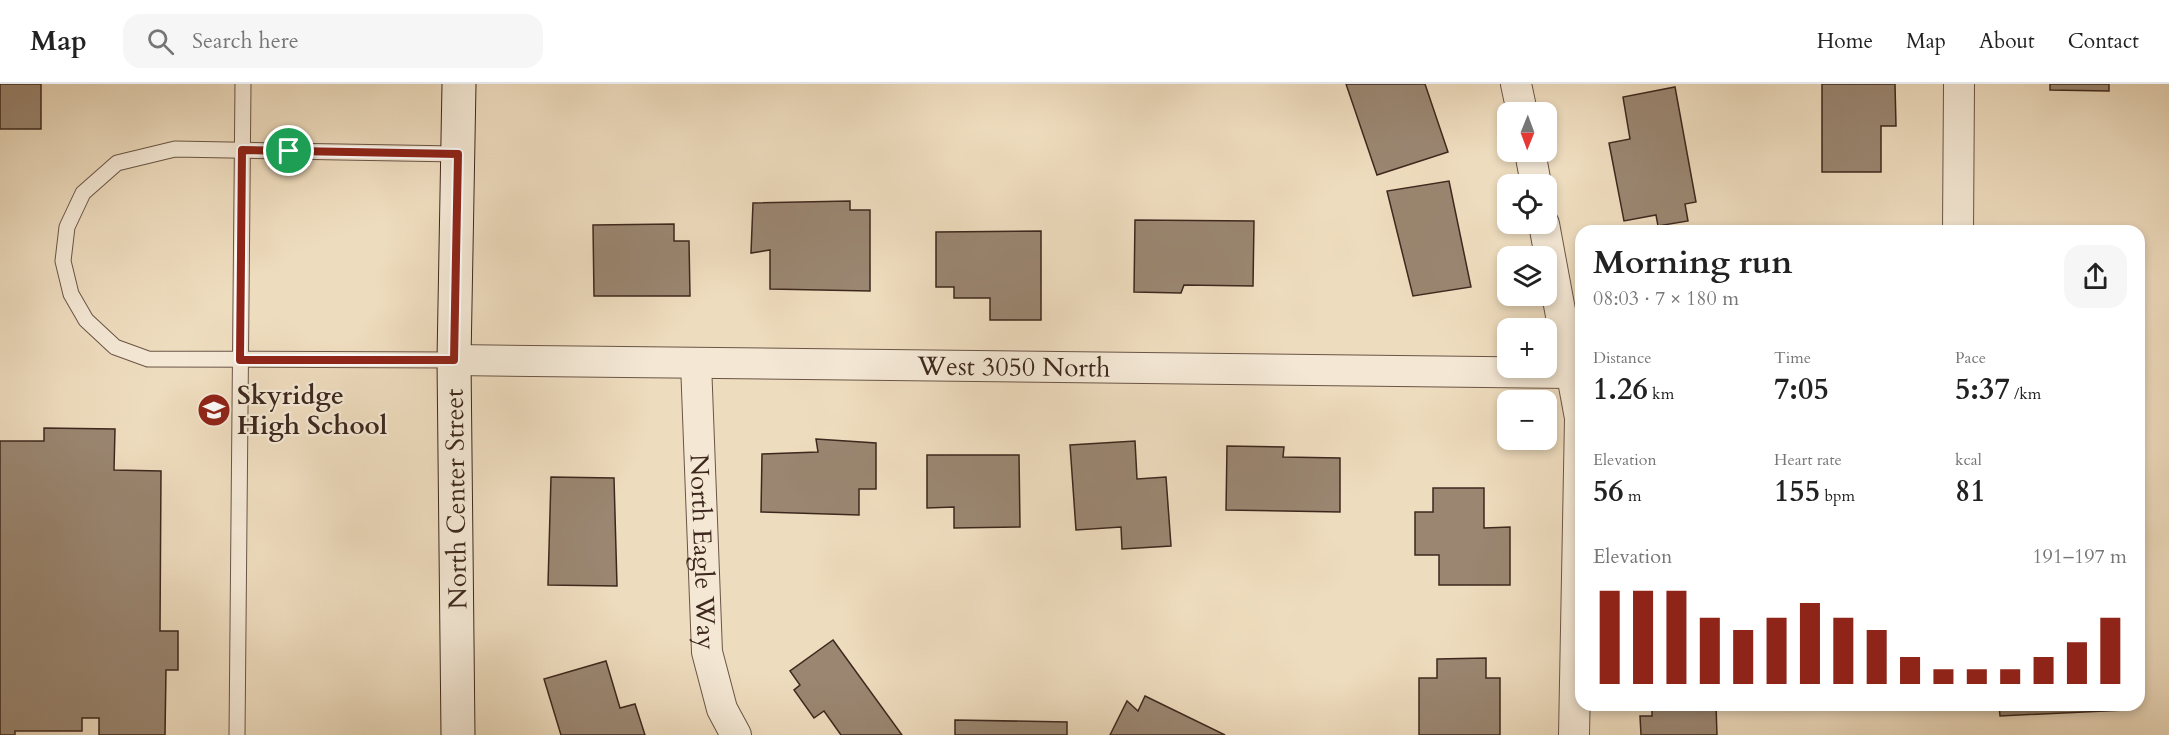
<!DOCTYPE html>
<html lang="en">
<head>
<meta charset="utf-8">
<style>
	:root { --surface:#fff; --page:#f6f6f6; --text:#222; --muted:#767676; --line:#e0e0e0; --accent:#8f2418 }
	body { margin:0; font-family:Cardo,serif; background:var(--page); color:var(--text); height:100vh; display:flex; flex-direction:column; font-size:22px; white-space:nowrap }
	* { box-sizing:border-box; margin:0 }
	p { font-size:20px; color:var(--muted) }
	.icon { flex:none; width:33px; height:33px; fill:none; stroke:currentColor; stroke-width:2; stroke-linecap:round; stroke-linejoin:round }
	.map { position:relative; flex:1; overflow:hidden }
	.drawer { position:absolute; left:1575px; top:141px; width:570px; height:486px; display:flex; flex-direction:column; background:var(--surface); border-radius:18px; box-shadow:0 3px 9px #0003 }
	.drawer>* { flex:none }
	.needle { width:39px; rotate:181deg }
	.controls { position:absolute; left:1497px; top:18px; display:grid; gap:12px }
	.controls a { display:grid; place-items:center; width:60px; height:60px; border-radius:12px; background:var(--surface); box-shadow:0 3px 9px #0003; font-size:30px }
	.pin { position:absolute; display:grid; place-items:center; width:51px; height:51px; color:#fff; margin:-26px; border:3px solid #fff; border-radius:50%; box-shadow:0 2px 6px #0007 }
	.round { display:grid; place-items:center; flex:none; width:63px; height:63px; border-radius:18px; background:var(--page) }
	.overview { display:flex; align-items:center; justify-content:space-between; height:102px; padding:0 18px }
	h1 { font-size:33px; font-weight:600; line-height:45px }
	.metrics { display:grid; grid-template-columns:repeat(3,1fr); gap:9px; height:102px; padding:6px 18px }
	.metrics div { display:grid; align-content:center }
	.metrics b { font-size:30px; font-weight:600 }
	.metrics small { font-size:16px; font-weight:400 }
	.metrics p { font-size:16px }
	.chart { height:168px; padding:12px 18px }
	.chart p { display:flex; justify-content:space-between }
	.chart svg { width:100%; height:108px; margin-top:6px; stroke:var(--accent); stroke-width:6 }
	header { display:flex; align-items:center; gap:36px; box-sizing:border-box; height:84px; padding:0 30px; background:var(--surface); border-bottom:2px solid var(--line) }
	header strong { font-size:28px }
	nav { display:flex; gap:33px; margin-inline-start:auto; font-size:21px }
	.search { width:420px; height:54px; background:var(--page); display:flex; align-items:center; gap:15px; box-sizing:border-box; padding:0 21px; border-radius:18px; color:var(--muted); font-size:22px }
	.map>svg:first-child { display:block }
</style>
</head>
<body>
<header>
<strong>Map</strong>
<div class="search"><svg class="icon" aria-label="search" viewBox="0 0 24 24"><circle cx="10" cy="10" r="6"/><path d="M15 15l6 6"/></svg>Search here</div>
<nav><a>Home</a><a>Map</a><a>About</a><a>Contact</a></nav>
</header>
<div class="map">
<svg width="2169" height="651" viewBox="0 0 2169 651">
	<rect width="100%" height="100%" fill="#eedcbe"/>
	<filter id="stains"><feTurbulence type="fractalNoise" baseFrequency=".00333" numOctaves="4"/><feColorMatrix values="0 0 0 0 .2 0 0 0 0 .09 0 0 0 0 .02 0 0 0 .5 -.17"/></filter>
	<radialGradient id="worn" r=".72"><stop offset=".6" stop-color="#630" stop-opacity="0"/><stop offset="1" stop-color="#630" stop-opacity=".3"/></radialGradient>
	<!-- building -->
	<g fill="#9a8671" stroke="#3e281e" stroke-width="1.5">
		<rect x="0" y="0" width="41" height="45"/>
		<polygon points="1346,0 1425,0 1448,68 1377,91"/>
		<polygon points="1822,0 1895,0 1896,42 1881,42 1881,88 1822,88"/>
		<polygon points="2050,0 2109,0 2109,7 2050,6"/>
		<polygon points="1675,3 1696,118 1685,120 1688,137 1658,142 1656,131 1624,137 1609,59 1630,55 1623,13"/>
		<polygon points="1449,97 1471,203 1413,212 1387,107"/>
		<polygon points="850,117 850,126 870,126 870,207 770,205 770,166 751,169 753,119"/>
		<polygon points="1135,136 1254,137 1253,202 1184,201 1181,209 1134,208"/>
		<polygon points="674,140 674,157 689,157 690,212 594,212 593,141"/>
		<polygon points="2071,143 2071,147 2034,147 2034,144"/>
		<polygon points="1041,147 1041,236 990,236 990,214 954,214 954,203 936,203 936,148"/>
		<polygon points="44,344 115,345 114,386 161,387 160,547 178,547 178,586 166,586 165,651 99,651 99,634 82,634 82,647 15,647 15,651 0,651 0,357 44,357"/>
		<polygon points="816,355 876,359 876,405 859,405 859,431 761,428 762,370 818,368"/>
		<polygon points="1135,357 1137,395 1166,393 1171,462 1122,465 1121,443 1076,446 1070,361"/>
		<polygon points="1227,362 1284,363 1283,373 1340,374 1340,428 1226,426"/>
		<polygon points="927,371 1019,371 1020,443 954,444 954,423 927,424"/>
		<polygon points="551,393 614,394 617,502 548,501"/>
		<polygon points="1433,404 1484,404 1484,444 1510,443 1510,501 1439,501 1439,471 1415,471 1415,428 1433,428"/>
		<polygon points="833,556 902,651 841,651 824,627 814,634 794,606 800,601 790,587"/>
		<polygon points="1486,574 1486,594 1500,594 1500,651 1419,651 1419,594 1437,594 1437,575"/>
		<polygon points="606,577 620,624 635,620 645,651 561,651 544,595"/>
		<polygon points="1145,612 1225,651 1110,651 1127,617 1138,627"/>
		<polygon points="1652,621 1716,621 1717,651 1641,651 1640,632 1652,632"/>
		<polygon points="1999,621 2125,621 2125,626 2000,632"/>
		<polygon points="955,636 1067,638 1067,651 955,651"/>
	</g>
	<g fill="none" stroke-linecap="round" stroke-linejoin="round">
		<!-- lane casing -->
		<g stroke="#6a5546" stroke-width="17">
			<g id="lane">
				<polyline points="454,276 148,275 115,263 86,236 71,210 63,177 67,143 83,109 117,79 175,65 457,70"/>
				<polyline points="237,651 243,0"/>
			</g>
		</g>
		<!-- street casing -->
		<g stroke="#6a5546" stroke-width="32">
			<g id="street">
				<polyline points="1516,0 1522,28"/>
				<polyline points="1530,68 1536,100"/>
				<polyline points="1544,140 1580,334 1574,651"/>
				<polyline points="1958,147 1959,0"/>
				<path id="s1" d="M454,276L1572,289"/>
				<path id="s2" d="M696,279L707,568L722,625L736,651"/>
			</g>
		</g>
		<!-- secondary casing -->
		<g stroke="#3e281e" stroke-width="35">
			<polyline id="secondary" points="458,651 454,276 459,0"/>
		</g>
		<!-- lane -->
		<use href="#lane" stroke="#f4e8d5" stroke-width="15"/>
		<!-- street -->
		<use href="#street" stroke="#f4e8d5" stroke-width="30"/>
		<!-- secondary -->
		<use href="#secondary" stroke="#f4e8d5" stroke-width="33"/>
	</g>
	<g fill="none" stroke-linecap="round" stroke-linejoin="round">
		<!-- route casing -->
		<g stroke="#fff" stroke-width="12">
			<polygon id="route" points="242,66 458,70 454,276 240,276"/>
		</g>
		<!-- route -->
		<use href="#route" stroke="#8f2418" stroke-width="8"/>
	</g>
	<!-- icons -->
	<defs>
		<g id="school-disc" transform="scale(1.725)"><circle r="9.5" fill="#8f2418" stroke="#f4e8d5"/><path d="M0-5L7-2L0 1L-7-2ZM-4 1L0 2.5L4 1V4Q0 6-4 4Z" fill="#fff"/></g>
	</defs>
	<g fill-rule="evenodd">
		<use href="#school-disc" x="214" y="326"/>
	</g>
	<g text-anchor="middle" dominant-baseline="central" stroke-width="4.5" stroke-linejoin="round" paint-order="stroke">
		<!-- street labels -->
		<g font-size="26" fill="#3e281e" stroke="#f4e8d5">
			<text stroke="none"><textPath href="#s1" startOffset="560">West 3050 North</textPath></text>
			<text transform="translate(456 415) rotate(-91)">North Center Street</text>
			<text stroke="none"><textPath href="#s2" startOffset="189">North Eagle Way</textPath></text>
		</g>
		<!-- poi labels -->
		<g font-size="26" font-weight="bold" fill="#3e281e" stroke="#f4e8d5" text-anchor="start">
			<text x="237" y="311">Skyridge<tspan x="237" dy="30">High School</tspan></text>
		</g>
	</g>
	<rect width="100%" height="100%" filter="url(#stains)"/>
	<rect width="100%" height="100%" fill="url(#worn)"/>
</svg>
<div class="controls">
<a><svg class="needle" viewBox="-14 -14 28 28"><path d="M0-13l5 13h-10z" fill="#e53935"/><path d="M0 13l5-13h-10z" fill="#767676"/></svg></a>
<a><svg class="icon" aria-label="locate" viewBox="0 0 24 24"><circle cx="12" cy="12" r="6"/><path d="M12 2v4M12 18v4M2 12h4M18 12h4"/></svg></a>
<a><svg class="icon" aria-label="layers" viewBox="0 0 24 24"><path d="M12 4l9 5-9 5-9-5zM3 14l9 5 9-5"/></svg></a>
<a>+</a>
<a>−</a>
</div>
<div class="pin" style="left:289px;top:67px;background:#1e9e55"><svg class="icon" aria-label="arrive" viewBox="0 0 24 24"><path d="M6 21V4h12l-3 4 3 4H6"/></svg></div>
<section class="drawer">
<div class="overview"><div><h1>Morning run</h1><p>08:03 · 7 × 180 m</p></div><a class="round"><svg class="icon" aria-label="share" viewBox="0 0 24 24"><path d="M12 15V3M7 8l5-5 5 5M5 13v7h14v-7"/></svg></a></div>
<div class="metrics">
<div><p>Distance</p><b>1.26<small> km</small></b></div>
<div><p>Time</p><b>7:05</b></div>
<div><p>Pace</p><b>5:37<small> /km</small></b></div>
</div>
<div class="metrics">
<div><p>Elevation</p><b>56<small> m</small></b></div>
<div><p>Heart rate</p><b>155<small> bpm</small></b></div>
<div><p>kcal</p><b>81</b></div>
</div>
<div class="chart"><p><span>Elevation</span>191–197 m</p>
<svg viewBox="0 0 160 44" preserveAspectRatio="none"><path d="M5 44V6M15 44V6M25 44V6M35 44V17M45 44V22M55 44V17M65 44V11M75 44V17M85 44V22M95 44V33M105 44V38M115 44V38M125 44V38M135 44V33M145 44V27M155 44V17"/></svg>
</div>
</section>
</div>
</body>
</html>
